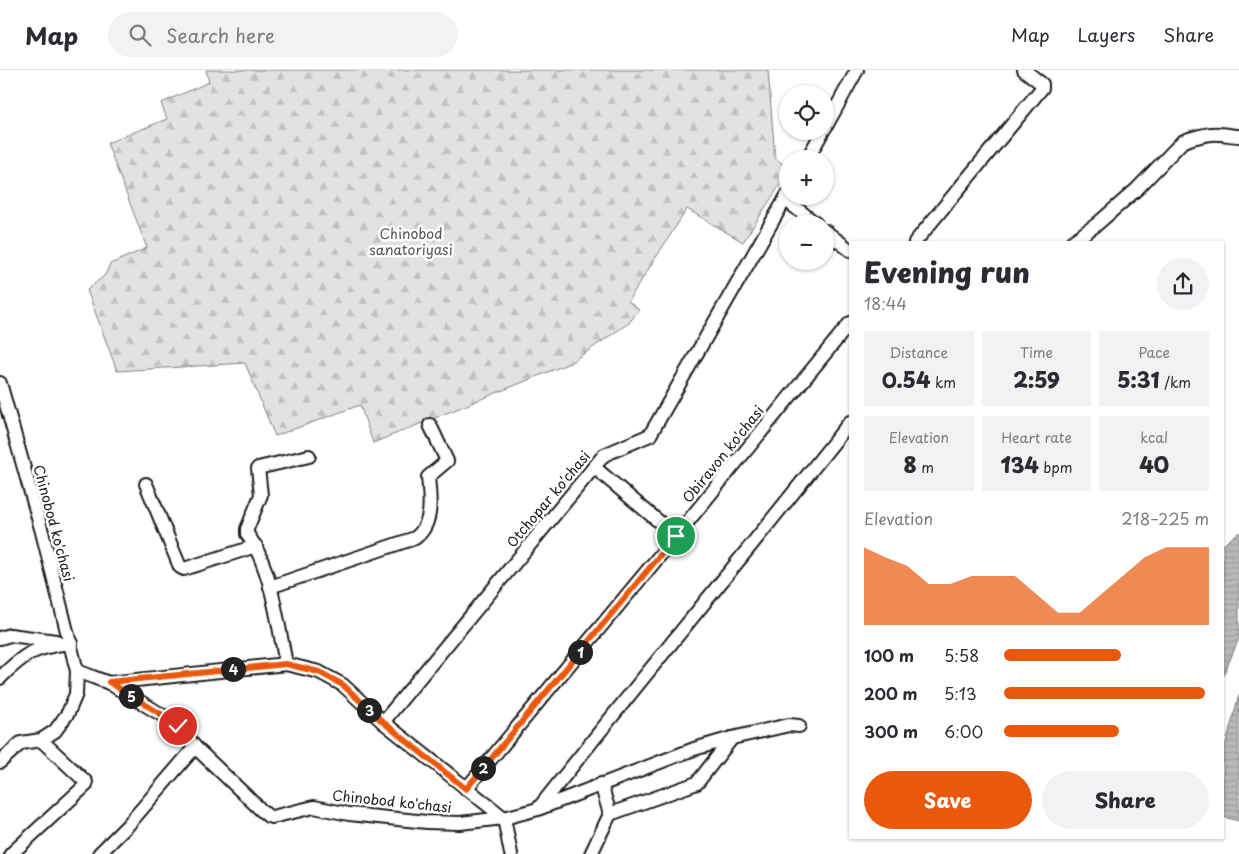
<!DOCTYPE html>
<html lang="en">
<head>
<meta charset="utf-8">
<style>
	:root { --surface:#fff; --page:#f2f2f3; --text:#2b2b33; --muted:#7c7c81; --line:#e1e1e2; --accent:#ea580c }
	body { margin:0; font-family:"Playpen Sans",sans-serif; background:var(--page); color:var(--text); height:100vh; display:flex; flex-direction:column; font-size:19px; white-space:nowrap }
	* { box-sizing:border-box; margin:0 }
	p { font-size:16px; color:var(--muted) }
	.icon { flex:none; width:28px; height:28px; fill:none; stroke:currentColor; stroke-width:2; stroke-linecap:round; stroke-linejoin:round }
	.map { position:relative; flex:1; overflow:hidden }
	.side { position:absolute; left:849px; top:171px; width:375px; height:598px; display:flex; flex-direction:column; background:var(--surface); border-radius:0px; box-shadow:0 1px 4px #0004 }
	.side>* { flex:none }
	.controls { position:absolute; left:779px; top:15px; display:grid; gap:10px }
	.controls a { display:grid; place-items:center; width:55px; height:55px; border-radius:50%; background:var(--surface); box-shadow:0 1px 4px #0004; font-size:25px }
	.pin { position:absolute; display:grid; place-items:center; width:42px; height:42px; color:#fff; margin:-21px; border:2px solid #fff; border-radius:50%; box-shadow:0 1px 5px #0007 }
	.km { position:absolute; width:25px; height:25px; margin:-12px; border-radius:50%; background:#222; color:#fff; font-size:14px; line-height:25px; text-align:center }
	.round { display:grid; place-items:center; flex:none; width:52px; height:52px; border-radius:26px; background:var(--page) }
	.summary { display:flex; align-items:center; justify-content:space-between; height:85px; padding:0 15px }
	h1 { font-size:28px; font-weight:800; line-height:38px }
	.stats { display:grid; grid-template-columns:repeat(3,1fr); gap:8px; height:85px; padding:5px 15px }
	.stats div { display:grid; align-content:center; border-radius:0px; background:var(--page); text-align:center }
	.stats b { font-size:21px; font-weight:800 }
	.stats small { font-size:14px; font-weight:400 }
	.stats p { font-size:14px }
	.chart { height:140px; padding:10px 15px }
	.chart p { display:flex; justify-content:space-between }
	.chart svg { width:100%; height:90px; margin-top:5px; fill:var(--accent); opacity:.7 }
	.cta { display:flex; gap:10px; margin-top:auto; padding:10px 15px }
	.cta a { flex:1; height:58px; border-radius:30px; background:var(--accent); color:#fff; font-size:20px; font-weight:800; line-height:58px; text-align:center }
	.cta a+a { background:var(--page); color:var(--text) }
	ul { padding:0 15px; list-style:none; font-size:16px }
	li { display:grid; grid-template-columns:80px 60px 1fr; align-items:center; height:38px }
	li i { height:12px; border-radius:6px; background:var(--accent) }
	header { display:flex; align-items:center; gap:30px; box-sizing:border-box; height:70px; padding:0 25px; background:var(--surface); border-bottom:1px solid var(--line) }
	header strong { font-size:24px }
	nav { display:flex; gap:28px; margin-inline-start:auto; font-size:18px }
	.search { width:350px; height:45px; background:var(--page); display:flex; align-items:center; gap:12px; box-sizing:border-box; padding:0 18px; border-radius:28px; color:var(--muted); font-size:19px }
	.map>svg:first-child { display:block }
</style>
</head>
<body>
<header>
<strong>Map</strong>
<div class="search"><svg class="icon" aria-label="search" viewBox="0 0 24 24"><circle cx="10" cy="10" r="6"/><path d="M15 15l6 6"/></svg>Search here</div>
<nav><a>Map</a><a>Layers</a><a>Share</a></nav>
</header>
<div class="map">
<svg width="1239" height="784" viewBox="0 0 1239 784">
	<defs>
		<pattern id="forest-firs" width="22" height="20" patternUnits="userSpaceOnUse" patternTransform="scale(1.25)"><rect width="22" height="20" fill="#e2e2e2"/><path d="M5 1l3.5 6h-7zM16 11l3.5 6h-7z" fill="#c1c1c1"/></pattern>
		<pattern id="water-rules" width="6" height="5" patternUnits="userSpaceOnUse" patternTransform="scale(1.25)"><rect width="6" height="5" fill="#b8b8b8"/><path d="M0 2.5h6" fill="none" stroke="#9e9e9e"/></pattern>
	</defs>
	<rect width="100%" height="100%" fill="#fff"/>
	<filter id="ink" filterUnits="userSpaceOnUse"><feTurbulence type="fractalNoise" baseFrequency=".02" numOctaves="2"/><feDisplacementMap in="SourceGraphic" scale="10" xChannelSelector="R" yChannelSelector="G"/><feConvolveMatrix kernelMatrix="1 2 1 2 8 2 1 2 1" color-interpolation-filters="sRGB"/></filter>
	<g filter="url(#ink)">
		<!-- forest -->
		<polygon fill="url(#forest-firs)" stroke="#7f7f7f" points="206,0 768,0 775,88 787,97 787,104 743,172 687,139 628,231 639,240 629,253 570,293 373,373 360,335 275,366 245,293 117,301 87,220 105,205 110,194 147,178 107,73 167,49 161,33 209,12"/>
		<!-- water -->
		<g fill="url(#water-rules)" stroke="#7a7a7a">
			<polygon points="1239,462 1239,568 1223,607 1223,475"/>
			<polygon points="1239,625 1239,751 1223,747 1223,684"/>
		</g>
		<g fill="none" stroke-linecap="round" stroke-linejoin="round">
			<!-- minor casing -->
			<g stroke="#1c1c1c" stroke-width="16">
				<g id="minor">
					<polyline points="825,58 857,0"/>
					<polyline points="807,89 823,61"/>
					<polyline points="785,129 816,154"/>
					<polyline points="825,161 850,180"/>
					<polyline points="915,172 1042,18 1042,14 1024,0"/>
					<path d="M1072,172L1096,155L1137,119L1182,72C1190,68 1209,63 1219,64C1225,64 1232,66 1239,66"/>
					<polyline points="0,313 42,462 77,601 76,624 68,643 55,661 41,670 21,673 0,692"/>
					<polyline points="594,397 676,466"/>
					<polyline points="146,414 180,497 184,499 256,476"/>
					<path d="M270,517L415,468C434,454 430,428 428,407L447,391L430,355"/>
					<polyline points="0,568 10,565 56,571"/>
					<path d="M286,594C278,554 271,495 247,464V459L261,425L258,398L309,386"/>
					<polyline points="77,601 109,613 286,594 319,602 343,615 383,652 504,748 511,784"/>
					<path d="M0,608C25,583 35,577 71,573"/>
					<polyline points="109,613 172,651 184,663 195,677 261,740 268,746 272,747 314,737 349,744 427,752 460,753 504,748 538,739 694,679 732,668 789,655 799,656"/>
					<polyline points="383,652 604,385 650,365 788,124"/>
					<polyline points="466,719 676,466 850,253"/>
					<path d="M538,739C641,609 747,482 850,352"/>
					<polyline points="610,744 697,713 732,668"/>
					<polyline points="11,784 86,715 86,712 41,670"/>
					<polyline points="99,784 128,755 195,677"/>
					<polyline points="591,784 610,744 601,714"/>
				</g>
			</g>
			<!-- minor -->
			<use href="#minor" stroke="#fff" stroke-width="12"/>
		</g>
	</g>
	<g fill="none" stroke-linecap="round" stroke-linejoin="round" filter="url(#ink)">
		<!-- route casing -->
		<g stroke="#fff" stroke-width="10">
			<polyline id="route" points="178,656 172,651 109,612 286,594 319,602 343,615 383,652 466,719 676,466"/>
		</g>
		<!-- route -->
		<use href="#route" stroke="#ea580c" stroke-width="6"/>
	</g>
	<g text-anchor="middle" dominant-baseline="central" stroke-width="5" stroke-linejoin="round" paint-order="stroke">
		<!-- park labels -->
		<g font-size="14" fill="#575757" stroke="#fff">
			<text x="411" y="163">Chinobod<tspan x="411" dy="16">sanatoriyasi</tspan></text>
		</g>
		<!-- street labels -->
		<g font-size="14" fill="#1c1c1c" stroke="#fff">
			<text transform="translate(723 384) rotate(-51)">Obiravon ko'chasi</text>
			<text transform="translate(548 429) rotate(-50)">Otchopar ko'chasi</text>
			<text transform="translate(54 453) rotate(75)">Chinobod ko'chasi</text>
			<text transform="translate(392 731) rotate(6)">Chinobod ko'chasi</text>
		</g>
	</g>
</svg>
<div class="controls">
<a><svg class="icon" aria-label="locate" viewBox="0 0 24 24"><circle cx="12" cy="12" r="6"/><path d="M12 2v4M12 18v4M2 12h4M18 12h4"/></svg></a>
<a>+</a>
<a>−</a>
</div>
<div class="pin" style="left:676px;top:466px;background:#1e9e55"><svg class="icon" aria-label="arrive" viewBox="0 0 24 24"><path d="M6 21V4h12l-3 4 3 4H6"/></svg></div>
<div class="pin" style="left:178px;top:656px;background:#d93025"><svg class="icon" aria-label="check" viewBox="0 0 24 24"><path d="M5 12l5 5 9-10"/></svg></div>
<b class="km" style="left:580px;top:582px">1</b>
<b class="km" style="left:483px;top:698px">2</b>
<b class="km" style="left:369px;top:640px">3</b>
<b class="km" style="left:233px;top:599px">4</b>
<b class="km" style="left:131px;top:626px">5</b>
<section class="side">
<div class="summary"><div><h1>Evening run</h1><p>18:44</p></div><a class="round"><svg class="icon" aria-label="share" viewBox="0 0 24 24"><path d="M12 15V3M7 8l5-5 5 5M5 13v7h14v-7"/></svg></a></div>
<div class="stats">
<div><p>Distance</p><b>0.54<small> km</small></b></div>
<div><p>Time</p><b>2:59</b></div>
<div><p>Pace</p><b>5:31<small> /km</small></b></div>
</div>
<div class="stats">
<div><p>Elevation</p><b>8<small> m</small></b></div>
<div><p>Heart rate</p><b>134<small> bpm</small></b></div>
<div><p>kcal</p><b>40</b></div>
</div>
<div class="chart"><p><span>Elevation</span>218–225 m</p>
<svg viewBox="0 0 160 44" preserveAspectRatio="none"><path d="M0 44V6L10 11L20 15L30 24L40 24L50 20L60 20L70 20L80 29L90 38L100 38L110 29L120 20L130 11L140 6L150 6L160 6V44z"/></svg>
</div>
<ul>
<li><b>100 m</b>5:58<i style="width:57%"></i></li>
<li><b>200 m</b>5:13<i style="width:98%"></i></li>
<li><b>300 m</b>6:00<i style="width:56%"></i></li>
</ul>
<div class="cta"><a>Save</a><a>Share</a></div>
</section>
</div>
</body>
</html>
